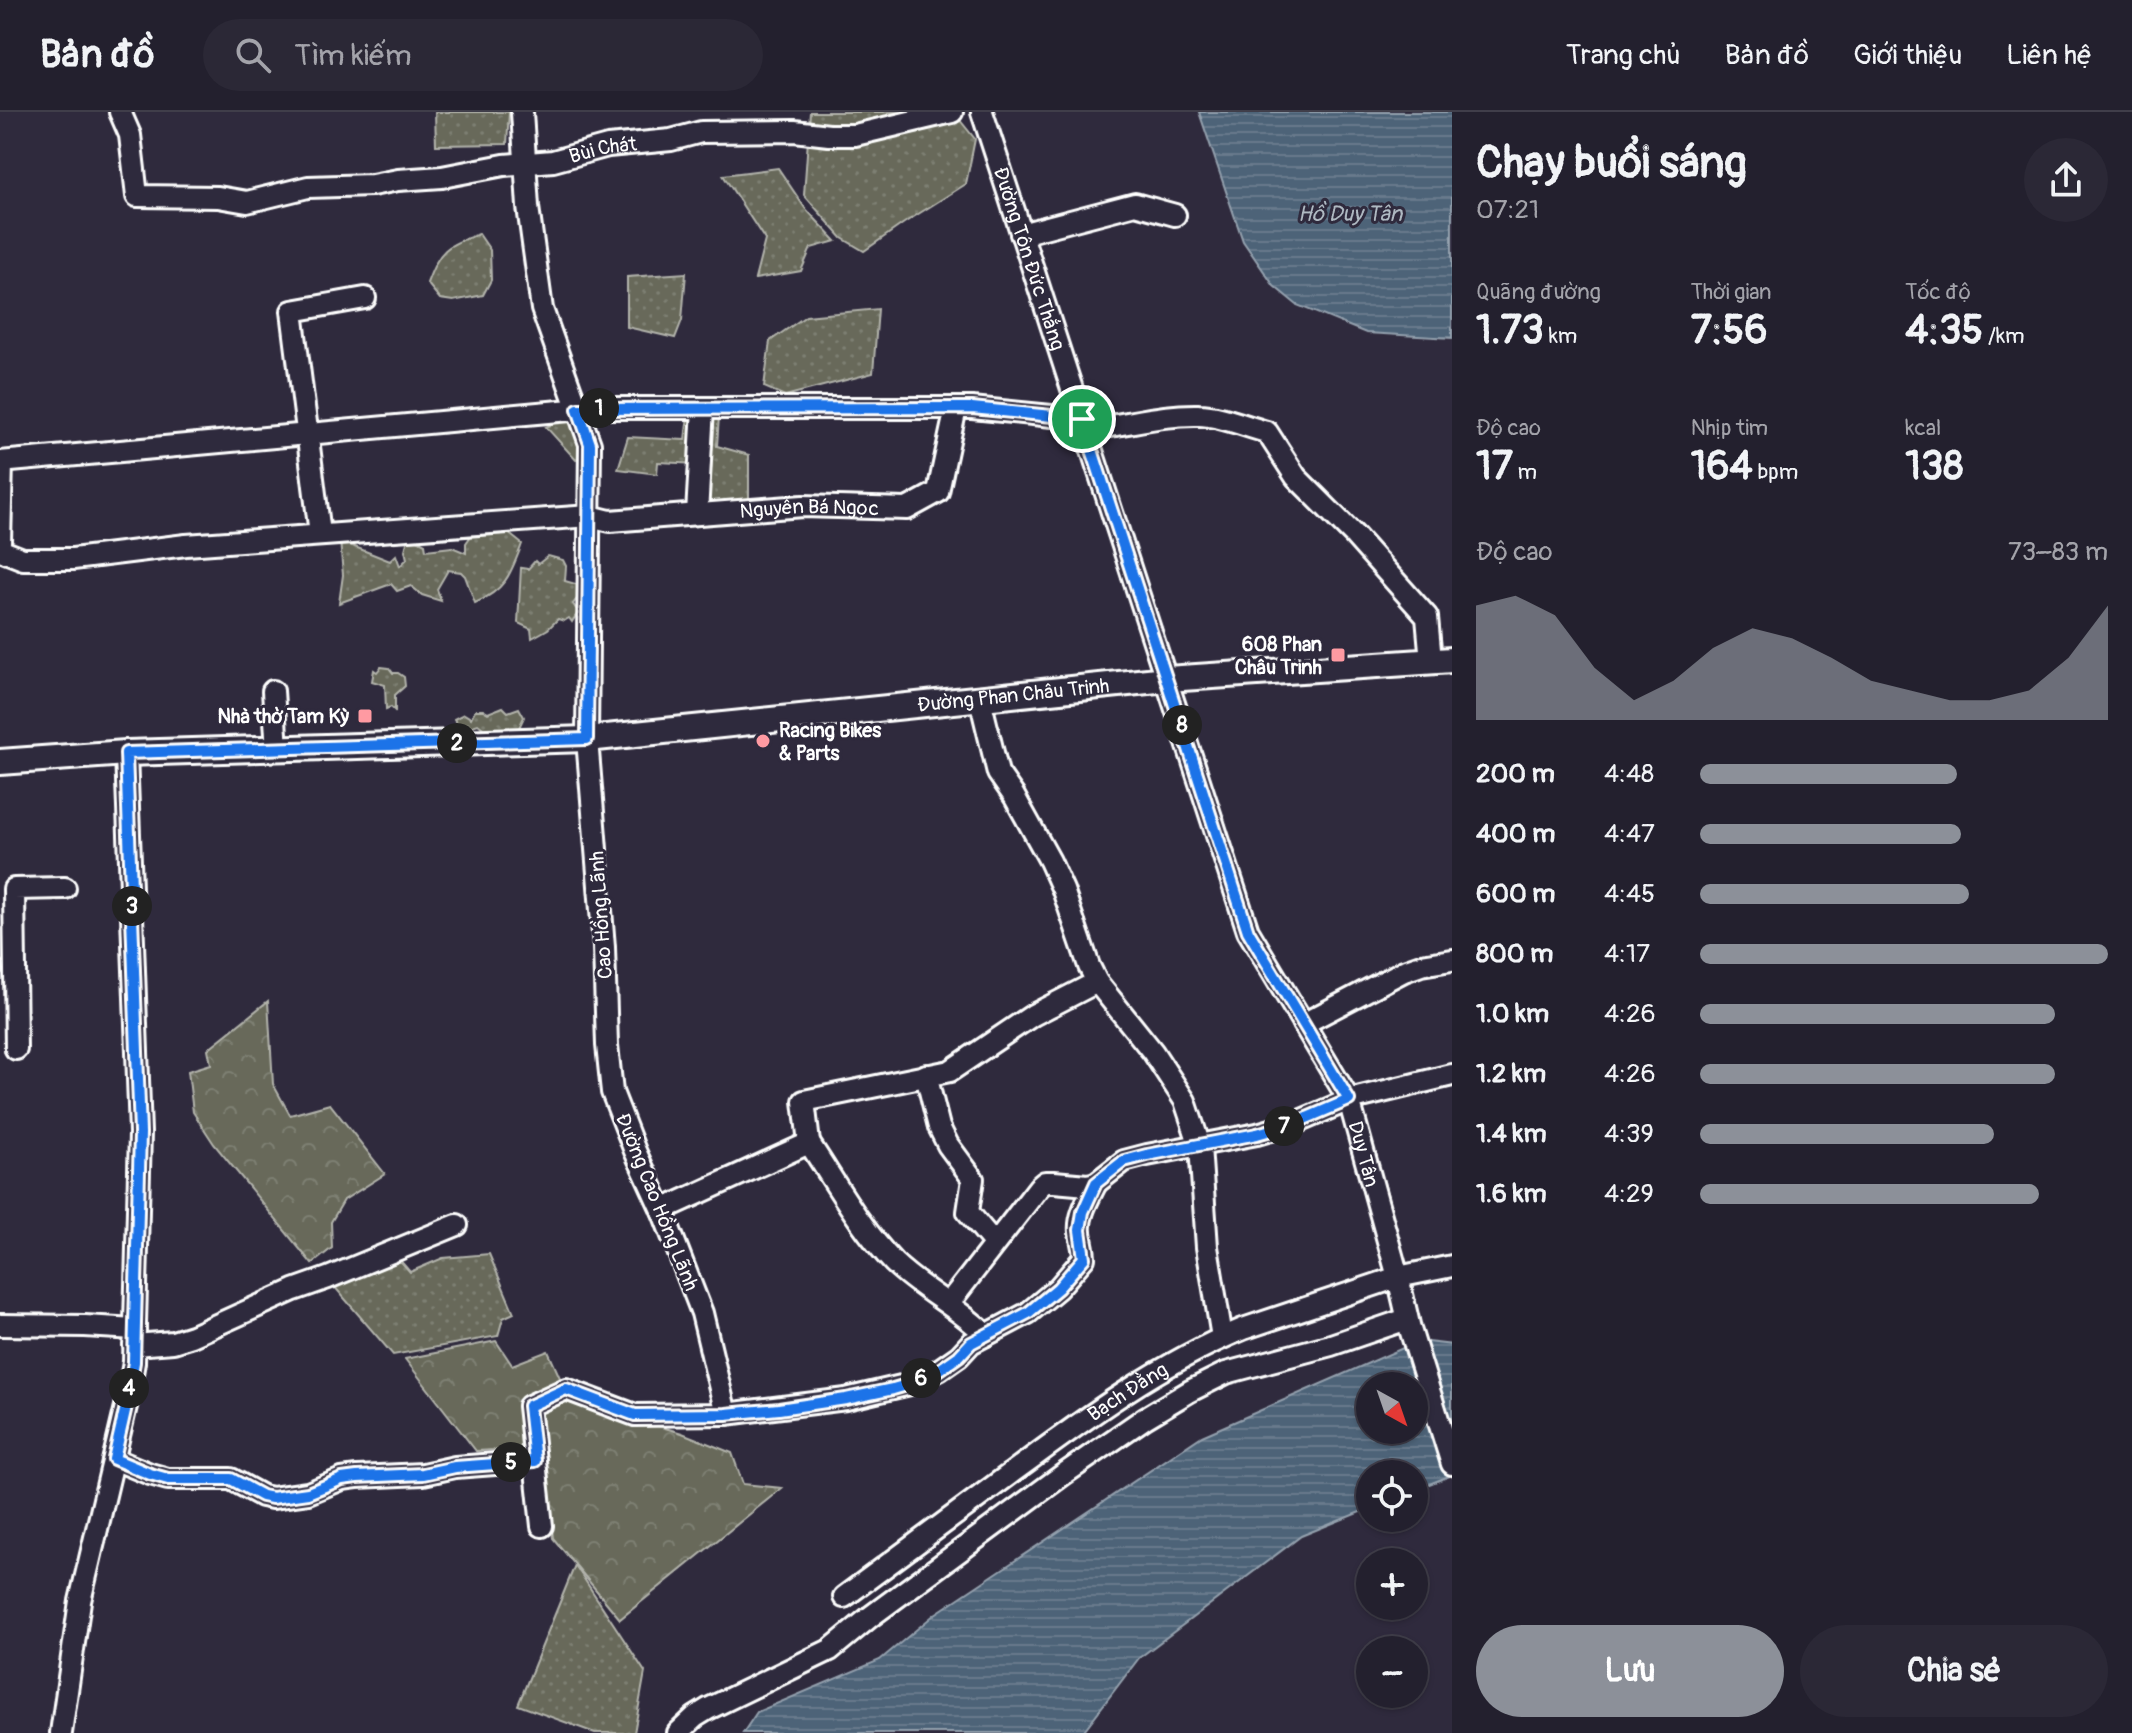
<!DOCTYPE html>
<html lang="vi">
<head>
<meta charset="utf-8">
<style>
	:root { --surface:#23202e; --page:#2b2836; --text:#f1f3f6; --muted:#a3a3aa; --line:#403e4a; --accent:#8c9099 }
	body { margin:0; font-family:Pangolin,sans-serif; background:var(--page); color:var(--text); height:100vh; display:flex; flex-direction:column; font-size:30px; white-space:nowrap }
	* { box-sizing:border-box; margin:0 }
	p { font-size:26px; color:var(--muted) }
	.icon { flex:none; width:44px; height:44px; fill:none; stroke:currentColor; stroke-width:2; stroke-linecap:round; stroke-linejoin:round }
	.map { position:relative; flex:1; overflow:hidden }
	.drawer { display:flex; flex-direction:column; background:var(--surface); width:680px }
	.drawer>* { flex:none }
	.needle { width:52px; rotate:140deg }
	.controls { position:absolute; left:1356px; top:1260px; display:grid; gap:16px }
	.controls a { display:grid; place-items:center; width:72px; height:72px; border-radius:50%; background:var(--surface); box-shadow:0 2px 6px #0004,0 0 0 2px var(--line); font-size:40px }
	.pin { position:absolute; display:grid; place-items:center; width:68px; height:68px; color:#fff; margin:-34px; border:4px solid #fff; border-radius:50%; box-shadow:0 2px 8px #0007 }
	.km { position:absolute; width:40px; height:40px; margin:-20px; border-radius:50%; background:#222; color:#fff; font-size:22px; line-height:40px; text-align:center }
	.round { display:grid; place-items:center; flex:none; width:84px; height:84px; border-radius:42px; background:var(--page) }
	.head { display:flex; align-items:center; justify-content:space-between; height:136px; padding:0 24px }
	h1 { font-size:44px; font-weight:800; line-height:60px }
	.stats { display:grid; grid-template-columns:repeat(3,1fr); gap:12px; height:136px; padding:8px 24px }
	.stats div { display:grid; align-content:center }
	.stats b { font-size:40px; font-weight:800 }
	.stats small { font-size:22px; font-weight:400 }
	.stats p { font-size:22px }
	.chart { height:224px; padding:16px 24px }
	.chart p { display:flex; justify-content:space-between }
	.chart svg { width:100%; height:144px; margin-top:8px; fill:var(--accent); opacity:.7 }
	.button { display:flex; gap:16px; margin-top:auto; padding:16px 24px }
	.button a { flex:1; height:92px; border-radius:48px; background:var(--accent); color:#fff; font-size:32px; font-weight:800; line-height:92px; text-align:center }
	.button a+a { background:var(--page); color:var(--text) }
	ul { padding:0 24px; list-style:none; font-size:26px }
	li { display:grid; grid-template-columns:128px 96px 1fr; align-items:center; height:60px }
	li i { height:20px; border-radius:10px; background:var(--accent) }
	header { display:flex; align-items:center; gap:48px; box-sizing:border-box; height:112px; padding:0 40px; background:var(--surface); border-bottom:2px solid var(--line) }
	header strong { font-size:38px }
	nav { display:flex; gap:44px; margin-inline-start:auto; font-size:28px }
	.search { width:560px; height:72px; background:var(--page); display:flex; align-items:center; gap:20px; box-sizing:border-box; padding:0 28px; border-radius:44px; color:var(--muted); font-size:30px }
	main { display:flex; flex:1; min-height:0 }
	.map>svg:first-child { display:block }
</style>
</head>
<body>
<header>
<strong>Bản đồ</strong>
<div class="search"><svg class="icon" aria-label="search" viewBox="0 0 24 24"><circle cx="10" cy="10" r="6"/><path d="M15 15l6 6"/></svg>Tìm kiếm</div>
<nav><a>Trang chủ</a><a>Bản đồ</a><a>Giới thiệu</a><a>Liên hệ</a></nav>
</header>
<main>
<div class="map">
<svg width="1452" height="1621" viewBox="0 0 1452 1621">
	<defs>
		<pattern id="grass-dots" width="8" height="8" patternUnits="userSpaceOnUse" patternTransform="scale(2)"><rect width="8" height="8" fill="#67695a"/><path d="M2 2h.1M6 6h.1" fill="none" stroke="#7e8073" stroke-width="1.8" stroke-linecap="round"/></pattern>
		<pattern id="forest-crowns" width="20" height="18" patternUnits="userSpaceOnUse" patternTransform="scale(2)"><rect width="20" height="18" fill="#67695a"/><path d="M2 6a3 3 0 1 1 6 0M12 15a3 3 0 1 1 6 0" fill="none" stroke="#7e8073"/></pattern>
		<pattern id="water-rules" width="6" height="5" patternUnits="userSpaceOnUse" patternTransform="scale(2)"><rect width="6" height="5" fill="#4d6378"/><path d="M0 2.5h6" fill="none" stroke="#687a8c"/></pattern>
	</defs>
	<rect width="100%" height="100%" fill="#2f2a3d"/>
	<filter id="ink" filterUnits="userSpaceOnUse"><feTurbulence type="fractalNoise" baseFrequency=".0125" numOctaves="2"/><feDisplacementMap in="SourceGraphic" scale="16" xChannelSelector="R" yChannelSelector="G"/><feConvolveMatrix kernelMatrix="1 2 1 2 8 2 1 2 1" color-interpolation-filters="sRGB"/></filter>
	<g filter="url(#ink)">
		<!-- grass -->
		<g fill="url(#grass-dots)" stroke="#b3b4ac" stroke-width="2">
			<polygon points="435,0 509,0 507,32 436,33"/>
			<polygon points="810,0 949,0 955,2 975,27 966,72 904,111 864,139 842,126 804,83"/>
			<polygon points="778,56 805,96 836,129 811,136 801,159 755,167 765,128 723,63"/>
			<path d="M479,122L490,138L491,168L483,183L453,189L440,187L427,171C440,137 445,134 479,122Z"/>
			<polygon points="686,161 682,208 675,226 627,215 627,165"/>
			<polygon points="878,197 873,261 785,284 764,275 770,229 806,204"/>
			<polygon points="689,296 719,304 717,334 749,343 749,387 694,392 699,352 658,350 657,362 618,357 628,325 685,328"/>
			<polygon points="568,306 579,315 586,341 576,348 546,315"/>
			<path d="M502,416L522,432C511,461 506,478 475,491L465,464L461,460L448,458L437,477L441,489L422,483L411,474L397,479L391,472L339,491L343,463L340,429L390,449L396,443L400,454L407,447L405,438L408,427L414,426L425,432L426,438L452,435L466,441V431L476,417Z"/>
			<polygon points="548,444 563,448 566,454 565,469 579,473 581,481 573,492 578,500 572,510 569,506 564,509 558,507 548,517 532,526 531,517 518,511 521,456 528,457 535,449 538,452"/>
			<polygon points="381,555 389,556 393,561 398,561 404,565 405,574 395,583 395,599 391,595 386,597 385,573 372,569 374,558 377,560"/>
			<polygon points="503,595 508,600 519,596 524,605 516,622 490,621 478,612 461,618 454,607 464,602 471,606 475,598 483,598 488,601"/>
			<polygon points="489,1142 514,1201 503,1206 498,1224 393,1243 327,1166 397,1145 410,1160 443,1146"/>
			<polygon points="575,1453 645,1560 634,1621 595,1621 518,1593"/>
		</g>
		<!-- forest -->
		<g fill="url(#forest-crowns)" stroke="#b3b4ac" stroke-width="2">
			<polygon points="268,889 273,972 290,1003 330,992 385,1062 344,1088 331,1110 332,1136 312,1152 214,1032 193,1000 188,959 211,952 208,937"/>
			<polygon points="496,1229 512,1253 548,1239 561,1268 518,1290 521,1337 476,1339 405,1247"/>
			<polygon points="566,1287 682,1321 732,1341 743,1372 782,1376 620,1507 553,1426 539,1302"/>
		</g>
		<!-- water -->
		<g fill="url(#water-rules)" stroke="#94a1ae" stroke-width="2" fill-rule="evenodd">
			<polygon points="1199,0 1452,0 1452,226 1366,221 1297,193 1274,174 1243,129"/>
			<path d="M1419,1229L1452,1233V1363L1414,1378V1362H1370V1396L1301,1424L1139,1546L1082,1621H743L757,1600L880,1548L935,1502L1202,1324ZM1370,1274H1414V1318H1370Z"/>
		</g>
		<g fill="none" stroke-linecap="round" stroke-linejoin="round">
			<!-- minor casing -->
			<g stroke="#fff" stroke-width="26">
				<g id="minor">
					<path id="s1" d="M120,0L130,23L137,84L218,85L247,90L308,75L372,73L398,68L442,65L504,53L553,49L608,34L671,28L701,20L794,19L829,23H855L952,0"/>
					<path id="s2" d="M982,0L1248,819L1349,988L1398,1165L1410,1217L1452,1352"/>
					<polyline points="1021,122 1135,92 1175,103"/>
					<path d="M1085,317C1123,314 1160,302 1199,303C1220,303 1247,315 1267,320L1296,365L1355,424L1427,505L1431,549"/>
					<polyline points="0,350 593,296 972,296 1082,307"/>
					<polyline points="697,402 703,296"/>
					<polyline points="320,422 292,199 365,186"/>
					<polyline points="0,430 2,350"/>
					<path id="s3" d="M0,438L23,447H73L186,433L590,404L610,409L803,394L907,397L938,380L956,296"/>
					<polyline points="273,579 277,637"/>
					<polyline points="980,587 998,661 1014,684 1050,749 1063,778 1089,854 1097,870 1153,940 1185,989 1200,1034 1207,1135 1222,1225"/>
					<polyline points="1303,912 1404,859 1421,853 1452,848"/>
					<polyline points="16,937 14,777 65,776"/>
					<polyline points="926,963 939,1015 948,1033 973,1067 968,1100 994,1131"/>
					<polyline points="809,1031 804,989 950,959 1033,903 1097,870"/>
					<path d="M662,1098L809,1031C835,1070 861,1117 894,1151C922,1178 958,1195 986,1223"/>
					<polyline points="949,1191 1039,1075 1045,1070 1054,1070 1088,1073 1096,1071 1124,1049 1147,1043 1257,1022 1295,1011 1349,988 1452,963"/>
					<polyline points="0,1213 85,1214 135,1217"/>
					<polyline points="134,1233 173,1230 192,1224 294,1178 328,1166 457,1113"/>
					<path d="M726,1302L846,1287L910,1272L939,1258L959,1244L971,1231L1028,1201L1058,1176L1084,1146C1084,1137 1081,1129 1080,1120C1078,1103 1089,1086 1096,1071"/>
					<polyline points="114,1347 150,1362 168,1367 231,1367 262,1384 272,1386 308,1381 342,1367 357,1365 423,1362 455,1355 535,1349 529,1294 566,1277 635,1303 726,1302 702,1201 662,1098 635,1039 612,980 607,933 604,835 587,627 590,332 542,197 528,95 522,0"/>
					<polyline points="535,1349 542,1414"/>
					<path id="s4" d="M844,1485C899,1444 955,1403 1010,1362C1083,1308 1158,1252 1243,1217L1398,1165L1452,1154"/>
					<polyline points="61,1621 80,1489 127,1290 134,1250 140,1021 126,641"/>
					<polyline points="678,1621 695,1605 708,1597 830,1538 870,1505 1064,1362 1145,1306 1190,1279 1226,1261 1331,1233 1407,1207"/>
				</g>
			</g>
			<!-- major casing -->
			<g stroke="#fff" stroke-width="30">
				<g id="major">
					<path id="s5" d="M0,650L126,641L587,627L1167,567L1452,548"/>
				</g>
			</g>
			<!-- minor -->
			<use href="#minor" stroke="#2f2a3d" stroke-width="20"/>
			<!-- major -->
			<use href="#major" stroke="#2f2a3d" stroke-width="24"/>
		</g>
	</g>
	<g fill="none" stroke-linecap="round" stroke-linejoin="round" filter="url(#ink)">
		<!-- route casing -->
		<g stroke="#fff" stroke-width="16">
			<polygon id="route" points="972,296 1082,307 1248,819 1349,988 1295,1011 1257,1022 1147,1043 1124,1049 1096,1071 1083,1100 1080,1118 1084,1146 1058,1176 1028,1201 971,1231 959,1244 939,1258 910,1272 893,1277 846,1287 779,1297 726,1302 635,1303 566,1277 529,1294 535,1349 455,1355 423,1362 357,1365 342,1367 308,1381 272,1386 262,1384 231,1367 168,1367 150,1362 114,1347 127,1290 134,1250 140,1021 126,641 587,627 590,332 578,297"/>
		</g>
		<!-- route -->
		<use href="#route" stroke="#1a73e8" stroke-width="10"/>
	</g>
	<!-- markers -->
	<g fill="#ff9aa2" stroke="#2f2a3d" stroke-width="3">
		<rect x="1330" y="535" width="16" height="16" rx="4"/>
		<rect x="357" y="596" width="16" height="16" rx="4"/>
		<circle cx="763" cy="629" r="8"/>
	</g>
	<g text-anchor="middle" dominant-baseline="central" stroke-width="6" stroke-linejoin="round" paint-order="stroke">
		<!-- street labels -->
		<g font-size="20" fill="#fff" stroke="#2f2a3d">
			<text stroke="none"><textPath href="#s1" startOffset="558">Bùi Chát</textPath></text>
			<text stroke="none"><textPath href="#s2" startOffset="154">Đường Tôn Đức Thắng</textPath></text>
			<text stroke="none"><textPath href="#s3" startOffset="814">Nguyễn Bá Ngọc</textPath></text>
			<text stroke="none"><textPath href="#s5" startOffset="1016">Đường Phan Châu Trinh</textPath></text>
			<text transform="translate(601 803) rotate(-94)">Cao Hồng Lãnh</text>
			<text stroke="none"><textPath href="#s2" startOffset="1114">Duy Tân</textPath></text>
			<text transform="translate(657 1090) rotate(68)">Đường Cao Hồng Lãnh</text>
			<text stroke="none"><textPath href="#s4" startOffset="350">Bạch Đằng</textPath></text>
		</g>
		<!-- poi labels -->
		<g font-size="20" font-weight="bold" fill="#fff" stroke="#2f2a3d" text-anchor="end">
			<text x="1322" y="532">608 Phan<tspan x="1322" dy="23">Châu Trinh</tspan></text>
			<text x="349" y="604">Nhà thờ Tam Kỳ</text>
			<text x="779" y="618" text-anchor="start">Racing Bikes<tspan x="779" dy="23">&amp; Parts</tspan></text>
		</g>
		<!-- water labels -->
		<g font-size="22" font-style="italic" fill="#afb9c2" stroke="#2f2a3d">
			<text x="1350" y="102">Hồ Duy Tân</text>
		</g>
	</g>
</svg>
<div class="controls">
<a><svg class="needle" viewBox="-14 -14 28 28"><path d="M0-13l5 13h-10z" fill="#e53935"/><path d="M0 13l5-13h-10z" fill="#a3a3aa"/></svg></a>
<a><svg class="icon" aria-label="locate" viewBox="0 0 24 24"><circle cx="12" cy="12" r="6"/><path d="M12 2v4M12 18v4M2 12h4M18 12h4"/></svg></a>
<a>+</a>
<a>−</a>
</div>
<div class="pin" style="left:1082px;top:307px;background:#1e9e55"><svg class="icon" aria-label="arrive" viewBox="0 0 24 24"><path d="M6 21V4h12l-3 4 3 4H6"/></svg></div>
<b class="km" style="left:599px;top:296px">1</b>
<b class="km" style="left:457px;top:631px">2</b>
<b class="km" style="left:132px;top:794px">3</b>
<b class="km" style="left:129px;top:1276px">4</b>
<b class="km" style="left:511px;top:1350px">5</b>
<b class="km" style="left:921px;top:1266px">6</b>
<b class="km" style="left:1284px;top:1014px">7</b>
<b class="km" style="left:1182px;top:613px">8</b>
</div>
<section class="drawer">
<div class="head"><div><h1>Chạy buổi sáng</h1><p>07:21</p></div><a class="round"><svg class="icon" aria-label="share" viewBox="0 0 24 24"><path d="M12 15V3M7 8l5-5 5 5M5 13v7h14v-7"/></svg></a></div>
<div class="stats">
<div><p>Quãng đường</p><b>1.73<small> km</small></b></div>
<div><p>Thời gian</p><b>7:56</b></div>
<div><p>Tốc độ</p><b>4:35<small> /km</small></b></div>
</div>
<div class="stats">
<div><p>Độ cao</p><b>17<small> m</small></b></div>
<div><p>Nhịp tim</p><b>164<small> bpm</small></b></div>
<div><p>kcal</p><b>138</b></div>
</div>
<div class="chart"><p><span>Độ cao</span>73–83 m</p>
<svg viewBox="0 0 160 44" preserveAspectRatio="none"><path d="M0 44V9L10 6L20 12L30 28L40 38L50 32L60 22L70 16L80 19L90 25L100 32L110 35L120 38L130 38L140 35L150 25L160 9V44z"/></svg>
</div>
<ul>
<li><b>200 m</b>4:48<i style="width:63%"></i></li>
<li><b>400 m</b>4:47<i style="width:64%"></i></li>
<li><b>600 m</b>4:45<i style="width:66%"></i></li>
<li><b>800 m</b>4:17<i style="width:100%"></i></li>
<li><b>1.0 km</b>4:26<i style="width:87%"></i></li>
<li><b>1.2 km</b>4:26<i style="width:87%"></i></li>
<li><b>1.4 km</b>4:39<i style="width:72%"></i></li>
<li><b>1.6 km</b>4:29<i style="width:83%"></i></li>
</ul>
<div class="button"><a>Lưu</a><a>Chia sẻ</a></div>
</section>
</main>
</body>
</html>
